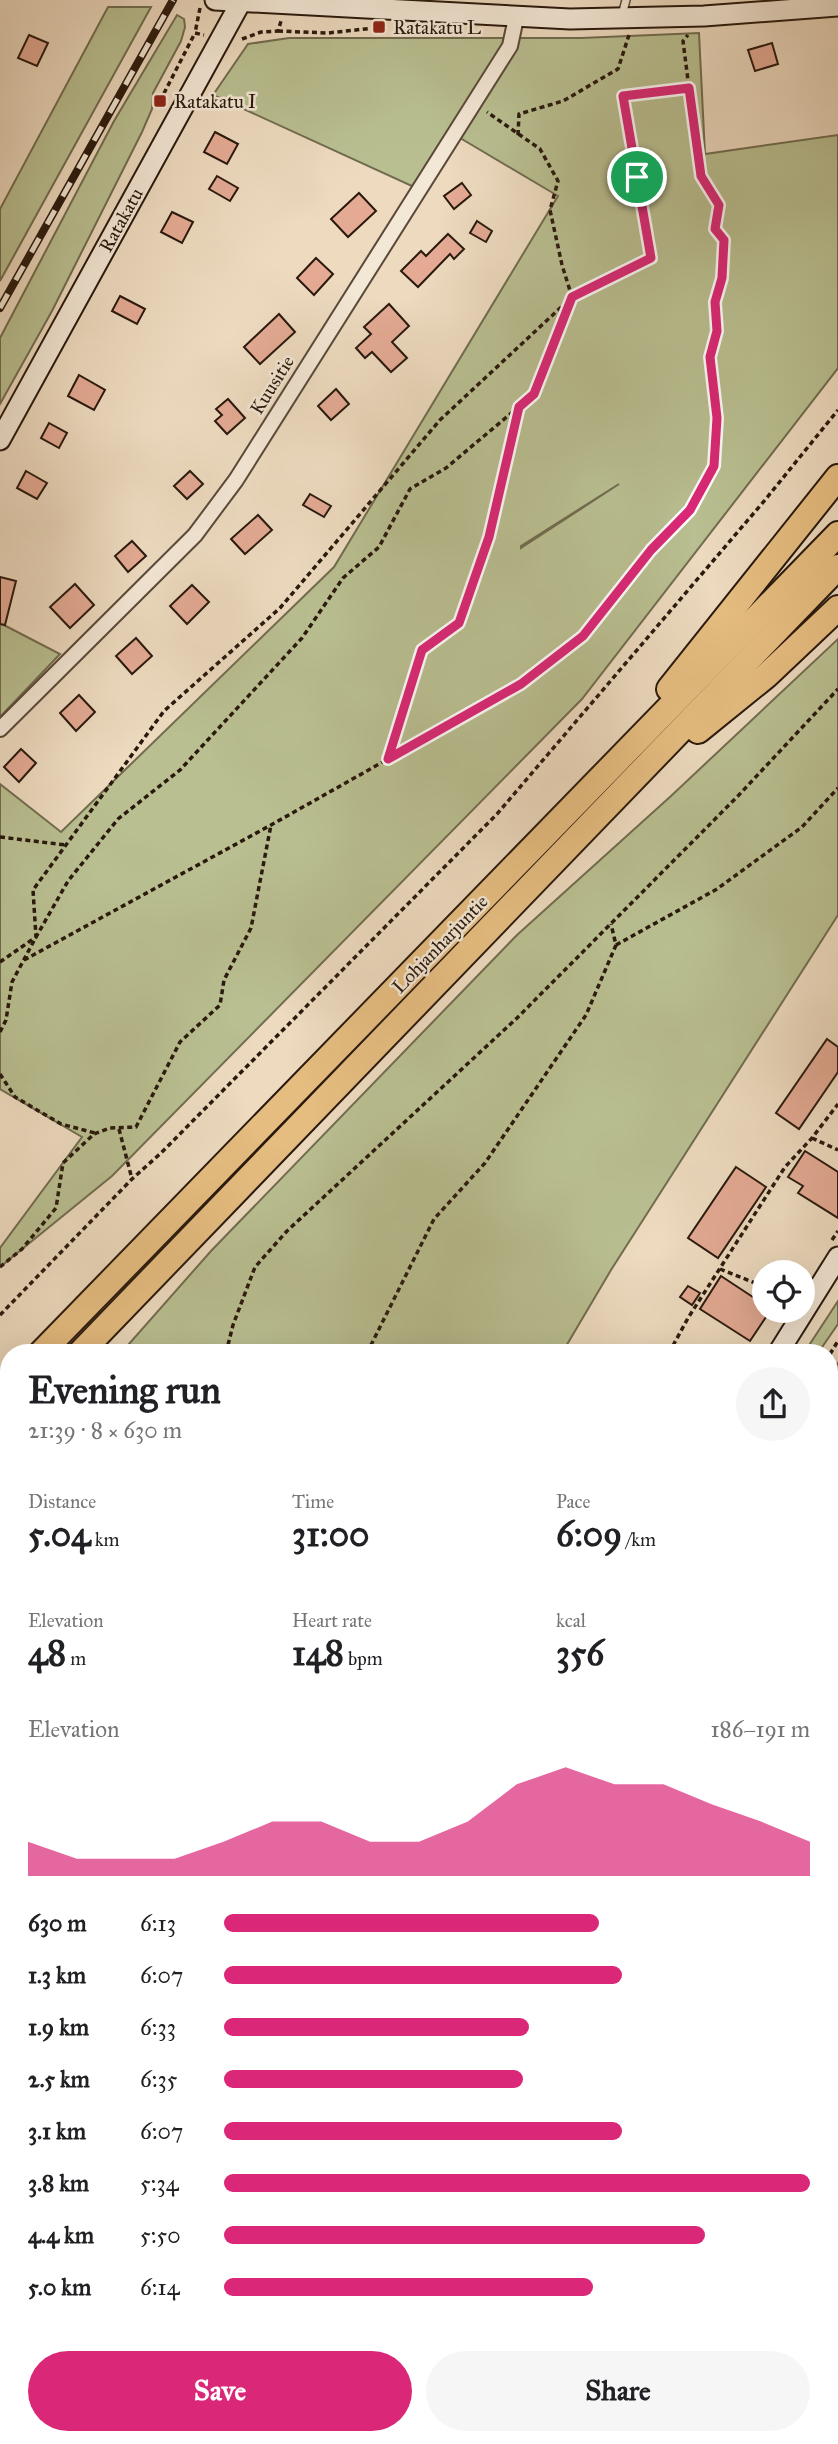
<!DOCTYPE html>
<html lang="en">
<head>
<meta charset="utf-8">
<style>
	:root { --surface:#fff; --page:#f6f6f6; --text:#202124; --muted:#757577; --accent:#db2777 }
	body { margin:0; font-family:"IM FELL Great Primer",serif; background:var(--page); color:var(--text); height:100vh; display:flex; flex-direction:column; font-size:26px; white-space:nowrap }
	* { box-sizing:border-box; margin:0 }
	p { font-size:23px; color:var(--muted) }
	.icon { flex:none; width:38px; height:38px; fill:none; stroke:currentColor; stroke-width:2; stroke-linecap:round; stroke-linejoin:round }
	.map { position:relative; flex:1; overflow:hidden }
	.drawer { position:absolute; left:0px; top:1344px; width:838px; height:1101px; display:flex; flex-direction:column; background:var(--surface); border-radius:28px 28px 0 0; box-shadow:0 7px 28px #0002 }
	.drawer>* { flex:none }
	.controls { position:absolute; left:752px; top:1260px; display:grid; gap:14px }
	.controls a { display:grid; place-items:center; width:63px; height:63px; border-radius:50%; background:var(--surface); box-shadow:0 7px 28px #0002; font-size:35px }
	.pin { position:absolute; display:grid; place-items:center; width:60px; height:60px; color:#fff; margin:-30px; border:4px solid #fff; border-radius:50%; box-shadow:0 2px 7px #0007 }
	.round { display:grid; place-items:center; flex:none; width:74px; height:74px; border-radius:37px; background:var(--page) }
	.summary { display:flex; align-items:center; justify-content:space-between; height:119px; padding:0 28px }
	h1 { font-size:38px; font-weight:700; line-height:52px }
	.figures { display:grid; grid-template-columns:repeat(3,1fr); gap:10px; height:119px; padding:7px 28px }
	.figures div { display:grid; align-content:center }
	.figures b { font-size:35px; font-weight:700 }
	.figures small { font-size:19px; font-weight:400 }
	.figures p { font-size:19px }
	.chart { height:196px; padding:14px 28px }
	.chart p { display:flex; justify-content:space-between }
	.chart svg { width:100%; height:126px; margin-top:7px; fill:var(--accent); opacity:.7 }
	.button { display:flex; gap:14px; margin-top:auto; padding:14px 28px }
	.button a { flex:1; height:80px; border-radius:42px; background:var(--accent); color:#fff; font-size:28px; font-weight:700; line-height:80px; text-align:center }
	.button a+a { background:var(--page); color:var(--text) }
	ul { padding:0 28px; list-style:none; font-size:23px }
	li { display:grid; grid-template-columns:112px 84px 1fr; align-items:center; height:52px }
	li i { height:18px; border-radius:9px; background:var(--accent) }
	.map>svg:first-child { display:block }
</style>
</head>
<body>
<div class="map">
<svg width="838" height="2444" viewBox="0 0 838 2444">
	<rect width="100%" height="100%" fill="#eddabf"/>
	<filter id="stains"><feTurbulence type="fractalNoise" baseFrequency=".00286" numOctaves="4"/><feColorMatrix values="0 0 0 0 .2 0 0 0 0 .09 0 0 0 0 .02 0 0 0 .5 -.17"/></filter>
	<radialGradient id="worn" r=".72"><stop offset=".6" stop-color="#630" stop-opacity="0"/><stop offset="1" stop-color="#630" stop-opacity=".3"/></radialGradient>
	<!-- green -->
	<g fill="#b9bf91" stroke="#716c4f" stroke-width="2" fill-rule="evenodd">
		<polygon points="108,7 151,7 0,281 0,209"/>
		<polygon points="177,15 184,19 185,27 181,41 153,93 152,109 142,132 52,311 0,404 0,338 114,121"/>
		<path d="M699,33L705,154L838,135V368L582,699L112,1176L0,1267V1248L82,1137L0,1089V784L61,832L334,567L558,196L450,132L414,187L213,95L248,44L289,38H581ZM619,484L521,548V546Z"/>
		<polygon points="0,623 60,654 0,717"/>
		<polygon points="838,639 838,915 611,1270 562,1353 121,1353 211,1251 517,935 671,796"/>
		<polygon points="838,1301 838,1324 818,1353 804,1353"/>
		<polygon points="838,1363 838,1498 830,1512 830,1376"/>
		<polygon points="9,1481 9,2378 0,2387 0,1491"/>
		<polygon points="830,1550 838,1555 838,1645 830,1639"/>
		<polygon points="66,2436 166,2436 151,2444 56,2444"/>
		<polygon points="198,2436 345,2436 358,2444 183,2444"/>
		<path d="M369,2436H416L412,2443C396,2444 383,2443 369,2436Z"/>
		<polygon points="427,2436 465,2436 478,2444 422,2444"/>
	</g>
	<!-- building -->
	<g fill="#e4aa94" stroke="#29190d" stroke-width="2">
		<polygon points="29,35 48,43 37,66 18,58"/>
		<polygon points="772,43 778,64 755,71 748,50"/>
		<polygon points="215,132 238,144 227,164 204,152"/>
		<polygon points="217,176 238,188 230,201 209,189"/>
		<polygon points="462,183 471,195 454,209 444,196"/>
		<polygon points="359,193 376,211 348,237 331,219"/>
		<polygon points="172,212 193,222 182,243 161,232"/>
		<polygon points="477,221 492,231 486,242 470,233"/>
		<polygon points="448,234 464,249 454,259 450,254 418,287 401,271 421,251 426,256"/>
		<polygon points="316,258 333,274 314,295 297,278"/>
		<polygon points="120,296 145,309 137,324 112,311"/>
		<polygon points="389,304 409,326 392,342 407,358 391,372 372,352 365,358 356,348 371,334 364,327"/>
		<polygon points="279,314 295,332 260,364 244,347"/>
		<polygon points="79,375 105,390 94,410 68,396"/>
		<polygon points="336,389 349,404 331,420 318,406"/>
		<polygon points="228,399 245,418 227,434 215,421 222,415 216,409"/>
		<polygon points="49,423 67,433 59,448 41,438"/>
		<polygon points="26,471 47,483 37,499 17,488"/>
		<polygon points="190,471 203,484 187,499 174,486"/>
		<polygon points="310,494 331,506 324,517 303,505"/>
		<polygon points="258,515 272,530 245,554 231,539"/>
		<polygon points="132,541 146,556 128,572 115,556"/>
		<polygon points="0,577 16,581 5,625 0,624"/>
		<polygon points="75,584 94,605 70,628 50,607"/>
		<polygon points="192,585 209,602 187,624 170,606"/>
		<polygon points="136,638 152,656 132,674 116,656"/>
		<polygon points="79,695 95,712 76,731 60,713"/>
		<polygon points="21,749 36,763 19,782 4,767"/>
		<polygon points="827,1039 838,1047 838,1072 799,1129 776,1113"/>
		<polygon points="805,1151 838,1172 838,1218 798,1193 803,1186 788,1177"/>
		<polygon points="736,1167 766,1187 718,1258 688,1238"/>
		<polygon points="721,1276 765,1305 765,1311 770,1311 750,1341 700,1309"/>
		<polygon points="688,1286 700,1293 692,1305 680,1297"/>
	</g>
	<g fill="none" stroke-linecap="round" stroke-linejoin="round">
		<!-- lane casing -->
		<g stroke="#5a493a" stroke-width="10">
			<polyline id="lane" points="622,15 626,0"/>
		</g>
		<!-- street casing -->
		<g stroke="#5a493a" stroke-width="18">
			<g id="street">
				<polyline points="0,729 195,535 236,480 510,46 516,18"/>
				<polyline points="830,1530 838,1518"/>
				<polyline points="830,1806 838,1812"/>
				<polyline points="830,2053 838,2059"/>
				<polyline points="830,2249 838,2236"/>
				<polyline points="830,2297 838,2303"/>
				<polyline points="669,2436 682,2444"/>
				<polyline points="699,2444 704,2436"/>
			</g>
		</g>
		<!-- secondary casing -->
		<g stroke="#29190d" stroke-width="23">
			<g id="secondary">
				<polyline points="215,0 570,19 704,16 838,6"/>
				<polyline points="0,440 242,0"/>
				<polyline points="778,1353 838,1257"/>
				<polyline points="0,2428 9,2422"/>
			</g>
		</g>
		<!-- highway casing -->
		<g stroke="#29190d" stroke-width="28">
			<g id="highway">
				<polyline points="669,689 838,477"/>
				<polyline points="698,731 766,676 838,608"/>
				<polyline points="41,1353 838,534"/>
				<polyline points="80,1353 838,567"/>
				<polyline points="0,1401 9,1391"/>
				<polyline points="0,1441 9,1431"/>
			</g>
		</g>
		<!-- path -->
		<g stroke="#29190d" stroke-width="3.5" stroke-dasharray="5 3.5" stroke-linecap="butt">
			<polyline points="200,8 195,33 204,35"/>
			<polyline points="278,31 328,33 374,28"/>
			<polyline points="242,39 261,32 278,31 281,21"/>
			<polyline points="160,101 195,33"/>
			<polyline points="518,135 519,114 563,101 618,69 629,35"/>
			<polyline points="389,758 422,650 459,623 489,537 518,409"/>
			<polyline points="0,837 66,845"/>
			<polyline points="616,945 717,889 802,827 838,788"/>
			<polyline points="24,960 271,825 521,684 583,636 651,550 690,510 714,466 717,419 710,357 717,331 715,302 722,278 724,240 715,229 719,205 701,176 689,88"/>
			<polyline points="0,962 36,937 33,890 164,711 280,608 440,420 572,297 651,258 623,96 689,88 683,41 688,35"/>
			<polyline points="0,1032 6,1020 12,982 36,937 68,881 118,819 180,770 302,638 343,578 379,547 410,489 446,468 534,394 572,297 562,265 550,210 558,181 540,149 487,112"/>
			<polyline points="0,1074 15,1097 61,1124 95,1133"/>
			<polyline points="119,1129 132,1179"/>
			<polyline points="812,1138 838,1150"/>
			<polyline points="832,1240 838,1231"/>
			<polyline points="0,1267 22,1249 56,1208 63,1163 94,1134 110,1128 136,1127 180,1042 220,1005 224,980 251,928 271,825"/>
			<polyline points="720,1269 765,1287"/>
			<polyline points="0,1315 132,1179 161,1153 497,814 765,500 838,410"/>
			<polyline points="226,1353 233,1325 255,1267 287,1231 517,1018 737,797 838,689"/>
			<polyline points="367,1353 434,1219 485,1163 586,1015 616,945 611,924"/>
			<polyline points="669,1353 688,1318 785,1167 812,1138 838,1104"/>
			<polyline points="830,1354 838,1341"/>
			<polyline points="0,1749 9,1739"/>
			<polyline points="0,1950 9,1937"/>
			<polyline points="0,2198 9,2202"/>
			<polyline points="358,2436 376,2444"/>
			<polyline points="35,2444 45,2436"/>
			<polyline points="169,2444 184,2436"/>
			<polyline points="417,2444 422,2436"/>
		</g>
		<!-- lane -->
		<use href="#lane" stroke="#f3e7d5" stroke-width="7"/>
		<!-- street -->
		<use href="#street" stroke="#f3e7d5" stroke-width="14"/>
		<!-- secondary -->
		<use href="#secondary" stroke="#f3e7d5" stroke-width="19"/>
		<!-- highway -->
		<use href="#highway" stroke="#e6bd80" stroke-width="24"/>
		<!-- rail casing -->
		<g stroke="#29190d" stroke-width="8">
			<polyline id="rail" points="0,308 173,0"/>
		</g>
		<!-- rail -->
		<use href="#rail" stroke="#f3e7d5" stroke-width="5" stroke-dasharray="16" stroke-linecap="butt"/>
	</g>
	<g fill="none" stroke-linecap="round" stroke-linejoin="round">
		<!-- route casing -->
		<g stroke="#fff" stroke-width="14">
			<polygon id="route" points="689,88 701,176 719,205 715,229 724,240 722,278 715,302 717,331 710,357 717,418 714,466 690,510 651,550 583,636 521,684 388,759 422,650 459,623 489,537 519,407 534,394 572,297 651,258 623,96"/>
		</g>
		<!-- route -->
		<use href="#route" stroke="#db2777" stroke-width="9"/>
	</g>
	<!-- markers -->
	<g fill="#8f2418" stroke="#f3e7d5" stroke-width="2.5">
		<rect x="372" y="20" width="14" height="14" rx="3.5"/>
		<rect x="153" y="94" width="14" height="14" rx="3.5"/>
	</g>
	<g text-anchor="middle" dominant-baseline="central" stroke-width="5" stroke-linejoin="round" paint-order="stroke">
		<!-- poi labels -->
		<g font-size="19" fill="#29190d" stroke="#f3e7d5" text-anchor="start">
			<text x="393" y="27">Ratakatu L</text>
			<text x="174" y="101">Ratakatu I</text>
		</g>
		<!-- street labels -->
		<g font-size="19" fill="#29190d" stroke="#f3e7d5">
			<text transform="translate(121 220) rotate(-61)">Ratakatu</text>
			<text transform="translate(272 385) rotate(-58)">Kuusitie</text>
			<text transform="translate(440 944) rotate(-46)">Lohjanharjuntie</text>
		</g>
	</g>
	<rect width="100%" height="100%" filter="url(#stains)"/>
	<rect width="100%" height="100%" fill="url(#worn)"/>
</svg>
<div class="controls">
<a><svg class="icon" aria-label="locate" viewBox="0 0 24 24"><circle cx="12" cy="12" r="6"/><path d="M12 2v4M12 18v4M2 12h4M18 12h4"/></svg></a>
</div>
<div class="pin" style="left:637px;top:177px;background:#1e9e55"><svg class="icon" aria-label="arrive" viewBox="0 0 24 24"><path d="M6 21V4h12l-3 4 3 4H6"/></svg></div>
<section class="drawer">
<div class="summary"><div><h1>Evening run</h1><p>21:39 · 8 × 630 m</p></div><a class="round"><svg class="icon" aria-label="share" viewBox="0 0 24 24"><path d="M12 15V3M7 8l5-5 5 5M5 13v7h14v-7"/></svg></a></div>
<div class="figures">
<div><p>Distance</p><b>5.04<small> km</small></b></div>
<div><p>Time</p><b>31:00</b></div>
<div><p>Pace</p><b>6:09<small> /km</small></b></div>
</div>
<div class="figures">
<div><p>Elevation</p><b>48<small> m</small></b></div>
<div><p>Heart rate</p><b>148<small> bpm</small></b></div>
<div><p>kcal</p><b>356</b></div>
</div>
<div class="chart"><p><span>Elevation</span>186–191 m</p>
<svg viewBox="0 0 160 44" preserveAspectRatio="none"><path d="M0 44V32L10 38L20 38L30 38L40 32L50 25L60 25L70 32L80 32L90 25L100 12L110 6L120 12L130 12L140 19L150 25L160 32V44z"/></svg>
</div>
<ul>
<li><b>630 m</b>6:13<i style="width:64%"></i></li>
<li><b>1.3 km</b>6:07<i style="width:68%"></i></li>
<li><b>1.9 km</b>6:33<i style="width:52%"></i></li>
<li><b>2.5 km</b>6:35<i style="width:51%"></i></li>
<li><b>3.1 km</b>6:07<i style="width:68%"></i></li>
<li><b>3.8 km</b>5:34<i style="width:100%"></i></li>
<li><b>4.4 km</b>5:50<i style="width:82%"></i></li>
<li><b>5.0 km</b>6:14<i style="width:63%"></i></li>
</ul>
<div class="button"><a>Save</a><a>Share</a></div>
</section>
</div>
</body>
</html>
